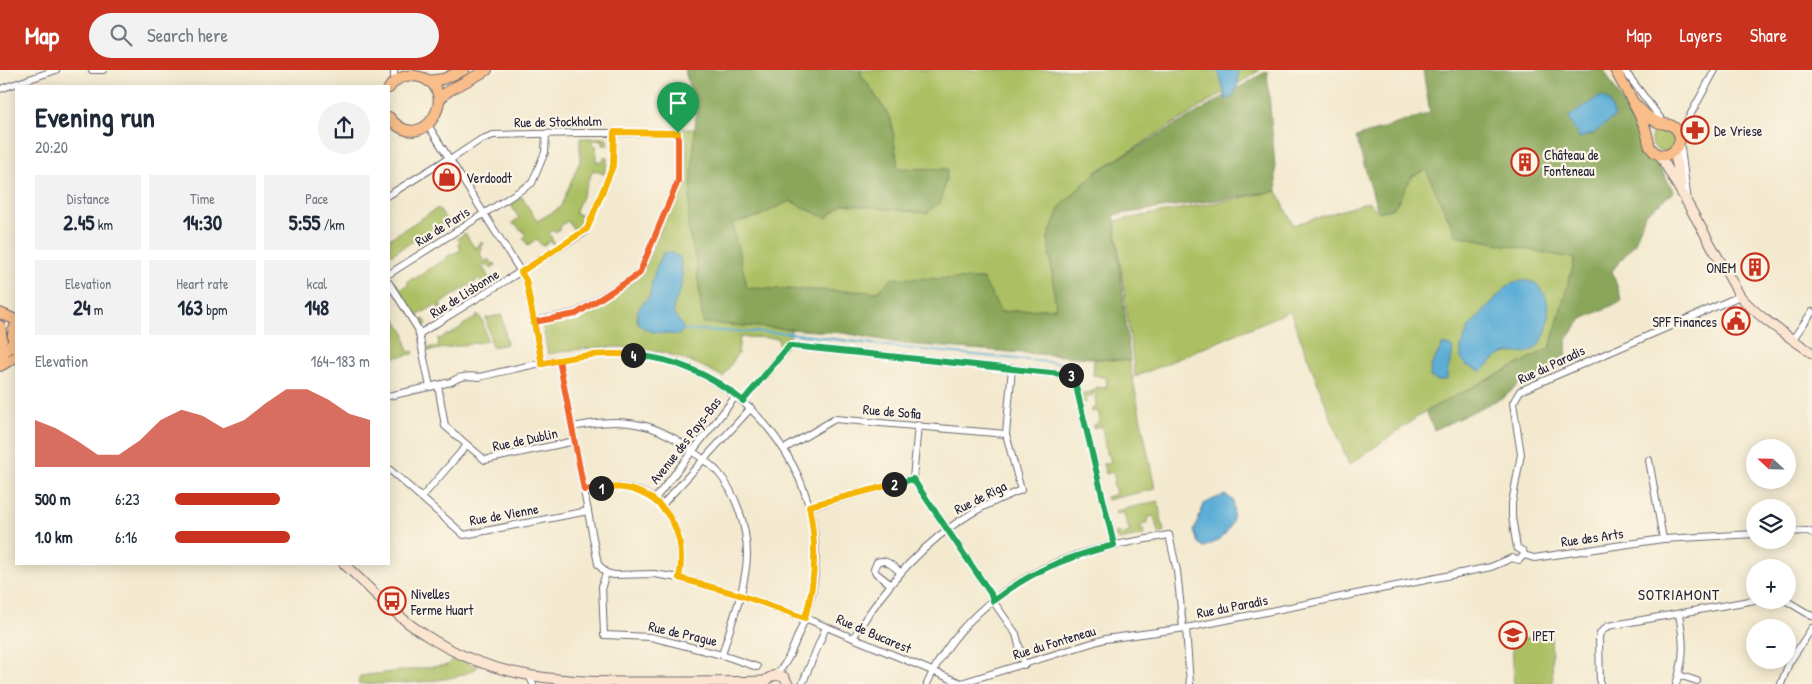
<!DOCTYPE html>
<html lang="en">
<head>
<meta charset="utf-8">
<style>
	:root { --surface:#fff; --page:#f2f2f3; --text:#1f2937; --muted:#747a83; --accent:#c8321e }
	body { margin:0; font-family:"Patrick Hand",sans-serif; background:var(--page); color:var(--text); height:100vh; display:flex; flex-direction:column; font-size:19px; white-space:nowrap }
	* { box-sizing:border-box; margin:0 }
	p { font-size:16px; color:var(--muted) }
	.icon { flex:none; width:28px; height:28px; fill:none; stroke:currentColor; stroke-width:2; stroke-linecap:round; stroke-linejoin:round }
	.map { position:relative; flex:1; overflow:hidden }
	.sheet { position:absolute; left:15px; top:15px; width:375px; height:480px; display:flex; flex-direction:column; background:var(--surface); border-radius:0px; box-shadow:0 2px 12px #0003 }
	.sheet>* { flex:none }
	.needle { width:32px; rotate:292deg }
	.controls { position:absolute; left:1746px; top:369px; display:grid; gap:10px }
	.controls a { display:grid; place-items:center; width:50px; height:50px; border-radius:50%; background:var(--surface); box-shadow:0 2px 12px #0003; font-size:25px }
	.pin { position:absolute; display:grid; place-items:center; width:42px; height:42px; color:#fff; margin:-51px -21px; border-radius:50% 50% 50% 0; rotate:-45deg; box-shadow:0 0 5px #0007 }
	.pin .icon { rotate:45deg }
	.km { position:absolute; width:25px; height:25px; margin:-12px; border-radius:50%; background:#222; color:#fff; font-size:14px; line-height:25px; text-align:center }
	.round { display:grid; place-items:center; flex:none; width:52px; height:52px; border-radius:26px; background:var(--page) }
	.summary { display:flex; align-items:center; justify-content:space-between; height:85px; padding:0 20px }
	h1 { font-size:28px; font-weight:700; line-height:38px }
	.figures { display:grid; grid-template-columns:repeat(3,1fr); gap:8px; height:85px; padding:5px 20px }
	.figures div { display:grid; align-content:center; border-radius:0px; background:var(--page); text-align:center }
	.figures b { font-size:21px; font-weight:700 }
	.figures small { font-size:14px; font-weight:400 }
	.figures p { font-size:14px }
	.chart { height:140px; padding:10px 20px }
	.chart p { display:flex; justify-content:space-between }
	.chart svg { width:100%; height:90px; margin-top:5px; fill:var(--accent); opacity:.7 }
	ul { padding:0 20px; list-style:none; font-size:16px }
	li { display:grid; grid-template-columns:80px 60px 1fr; align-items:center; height:38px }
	li i { height:12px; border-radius:6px; background:var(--accent) }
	header { display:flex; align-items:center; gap:30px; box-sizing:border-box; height:70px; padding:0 25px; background:var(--accent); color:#fff }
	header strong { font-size:24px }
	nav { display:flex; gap:28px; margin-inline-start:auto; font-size:18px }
	.search { width:350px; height:45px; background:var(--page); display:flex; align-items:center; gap:12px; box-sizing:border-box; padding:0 18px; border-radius:28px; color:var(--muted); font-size:19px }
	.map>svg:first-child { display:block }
</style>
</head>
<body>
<header>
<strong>Map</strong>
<div class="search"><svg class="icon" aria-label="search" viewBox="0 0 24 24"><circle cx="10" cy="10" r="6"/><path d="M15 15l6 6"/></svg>Search here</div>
<nav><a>Map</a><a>Layers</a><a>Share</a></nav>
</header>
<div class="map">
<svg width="1812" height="614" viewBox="0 0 1812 614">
	<rect width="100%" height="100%" fill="#fcf5e5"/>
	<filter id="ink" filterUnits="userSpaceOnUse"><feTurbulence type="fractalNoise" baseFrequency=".02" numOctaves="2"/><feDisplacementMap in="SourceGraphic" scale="10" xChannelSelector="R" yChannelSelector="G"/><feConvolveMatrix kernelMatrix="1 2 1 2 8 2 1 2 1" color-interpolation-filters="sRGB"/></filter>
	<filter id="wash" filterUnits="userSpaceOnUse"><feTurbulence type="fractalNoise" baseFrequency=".0096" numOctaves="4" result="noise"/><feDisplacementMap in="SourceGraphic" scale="20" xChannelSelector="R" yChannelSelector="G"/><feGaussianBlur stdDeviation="1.12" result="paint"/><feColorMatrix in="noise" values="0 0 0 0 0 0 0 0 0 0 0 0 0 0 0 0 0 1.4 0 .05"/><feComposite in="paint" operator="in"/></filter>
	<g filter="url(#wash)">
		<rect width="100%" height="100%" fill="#f3e9cf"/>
		<!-- green -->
		<g fill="#acc064" stroke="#677150">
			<polygon points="861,0 1260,0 1096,102 1060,137 1048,168 1056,238 1001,242 878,222 747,218 732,153 757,147 790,131 826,148 843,134 926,143 898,98 891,49 861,4"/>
			<circle cx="1663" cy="69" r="12"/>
			<path d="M681,59H695L688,158L696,191L703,253L791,259L789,273L782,282L779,279L778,268L740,267L738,283L723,307C663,273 614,272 548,284L542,254L577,247L641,206L681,110L682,102L686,101V68H681Z"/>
			<polygon points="580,68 607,68 608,75 603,75 603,70 593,70 593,76 597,76 596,78 596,92 604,92 604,87 607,88 607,95 604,104 593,100 575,143 585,147 581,156 574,160 568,151 560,156 561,158 555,162 554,160 549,163 554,173 552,174 550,171 542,176 537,169 528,175 523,168 526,166 522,159 520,160 516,154 514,155 512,153 519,148 511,135 522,127 537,151 560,138 580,91"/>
			<polygon points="1426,99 1456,165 1575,189 1550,278 1426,341 1349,395 1290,241 1135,307 1115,151 1277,121 1293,155 1369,132 1378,142 1394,138 1412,106"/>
			<polygon points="438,138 449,154 446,156 443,153 389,186 389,169"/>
			<polygon points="465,163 474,177 477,178 477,176 482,172 483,174 480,176 482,179 480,184 484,191 490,190 492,194 495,193 496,195 491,198 489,195 486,197 484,195 482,196 492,213 485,218 479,209 440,234 442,239 440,240 436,235 418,245 421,251 424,249 427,254 423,257 394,213 396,212 400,219 409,214 407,212 413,208 414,209 427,201 426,200 447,189 446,187 461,180 458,174 460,172 457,169"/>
			<polygon points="389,241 404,262 408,282 413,281 414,284 390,288"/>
			<polygon points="478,244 483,252 487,271 428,281 427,278 439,276 438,268 440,269 448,264 449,265 463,256 463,255 477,247 476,246"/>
			<polygon points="502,245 507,274 492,277 486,248"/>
			<polygon points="1094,289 1129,291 1155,419 1107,430 1106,427 1116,424 1113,411 1115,410 1113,402 1106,404 1103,394 1111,392 1109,385 1107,385 1106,382 1102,356 1093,358 1093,355 1099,353 1098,351 1100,350 1098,341 1092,342 1091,339 1096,338 1095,326 1097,325 1096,323 1092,323 1093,326 1086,328 1087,332 1083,333 1081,324 1096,320 1095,317 1106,318 1107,308 1093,305"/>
			<polygon points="1158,431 1164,462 1158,463 1154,446 1148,447 1148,451 1146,451 1146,454 1140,456 1140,459 1143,459 1144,465 1119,470 1116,468 1115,463 1119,462 1120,465 1130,462 1123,442 1116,444 1116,441"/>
			<polygon points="1551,567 1553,614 1514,614 1512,569"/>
			<path d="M455,587L478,597C457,614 387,614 358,614L360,606L448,595Z"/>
		</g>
		<!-- forest -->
		<g fill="#89a65a" stroke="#56644a">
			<polygon points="685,0 861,0 861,4 891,49 898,98 948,99 941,131 927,143 843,134 826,148 790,131 757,147 732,153 747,218 878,222 892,208 983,209 1001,242 1056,238 1048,168 1060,137 1096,102 1267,1 1277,121 1114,145 1130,291 904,274 844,263 703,253 696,191 688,158 696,44"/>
			<polygon points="1423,0 1604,0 1674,122 1645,144 1635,173 1612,201 1622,231 1582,249 1566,271 1567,293 1519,314 1504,327 1434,360 1426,341 1550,278 1575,189 1456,165 1426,100 1412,106 1394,138 1378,142 1356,67 1430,43"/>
		</g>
		<!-- water -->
		<g fill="#5cadd7" stroke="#3f6889">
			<polygon points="1216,0 1238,0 1238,14 1233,27 1226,30 1220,6"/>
			<polygon points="1601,26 1609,31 1615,46 1593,64 1579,68 1568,47"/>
			<path d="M670,182L680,187C682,196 683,206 681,216C680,224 674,231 673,239C673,247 682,252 684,260L678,265C664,263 630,264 638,240C641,234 648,230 650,224C651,219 651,214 653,209C655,200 659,191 663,183Z"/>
			<path d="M1521,210C1524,211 1529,211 1533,212C1554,223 1551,259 1539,275C1536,279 1530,281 1526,284C1502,280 1499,285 1482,301L1467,296L1461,288V277L1469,257L1507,216Z"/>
			<path d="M1443,274L1452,277C1454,290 1446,296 1447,309L1438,311L1430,307L1431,296Z"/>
			<path d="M1226,425L1233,430C1236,454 1227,469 1204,477L1198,473L1194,461L1204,434L1216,428Z"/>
		</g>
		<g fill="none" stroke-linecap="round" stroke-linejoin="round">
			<!-- stream -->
			<polyline stroke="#5cadd7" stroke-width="2" points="684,260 788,263 904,278 1069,294"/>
		</g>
	</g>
	<g filter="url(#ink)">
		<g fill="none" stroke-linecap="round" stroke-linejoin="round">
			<!-- street casing -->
			<g stroke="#6b686f" stroke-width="8">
				<g id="street">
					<polyline points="92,0 103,0"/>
					<polyline points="394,0 394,11"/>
					<polyline points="1624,0 1664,53"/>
					<polyline points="0,19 56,0"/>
					<polyline points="428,55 526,210 542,294"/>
					<polyline points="450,90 480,70 493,65 580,63 678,63 678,111 639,204 576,243 534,251"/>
					<polyline points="389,125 449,88"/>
					<polyline points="1688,132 1680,71 1688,49 1715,0"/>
					<polyline points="389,204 532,113 545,82 546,64"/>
					<polyline points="389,213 418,259 430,317"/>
					<polyline points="419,264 585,162 613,96 614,62"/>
					<polyline points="1793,269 1812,242"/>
					<polyline points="559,290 598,494 606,503 614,505 654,504 679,508 740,525 805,548 961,613 1105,569 1186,558 1491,497 1512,488 1519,490 1524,485"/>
					<polyline points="438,315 445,356 485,390 575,371"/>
					<path d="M389,326L451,312C459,306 468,305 479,307C542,293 609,272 672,292C779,327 846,448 802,556C794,573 790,592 775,605"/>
					<polyline points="743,331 789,276 792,276 1072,305 1074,308 1114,475"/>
					<polyline points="918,355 913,409 991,524 993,531 1016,564 1024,595"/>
					<path d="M572,357C594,353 614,350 636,354C656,357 671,365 687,377C697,385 708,392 717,401C736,423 747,456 747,485C746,519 731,553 722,585"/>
					<polyline points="784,379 835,349 1006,364"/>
					<polyline points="1649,390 1663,469"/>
					<polyline points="389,399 464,465 588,441"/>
					<path d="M584,420C594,419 605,416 615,417C665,417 688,464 679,508"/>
					<polyline points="422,427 467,375"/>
					<polyline points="654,430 736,326"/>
					<polyline points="661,436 751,338"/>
					<polyline points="809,437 913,409"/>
					<polyline points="1788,462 1808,461 1812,463"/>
					<polyline points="1524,485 1523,481 1517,478 1512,447 1512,433 1521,384 1513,333 1520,321 1740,226"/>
					<polyline points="1524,485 1534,488 1663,469 1755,464"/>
					<polyline points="606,503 602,516 604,565 651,567 722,585 757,597"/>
					<path d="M890,514L876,503L874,499L877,492C886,488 894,497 900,502"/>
					<polyline points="1785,530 1812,546"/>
					<polyline points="1186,558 1190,614"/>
					<path d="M853,568C883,519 921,473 972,443C987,434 1004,427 1021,420L1006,364L1012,298"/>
					<polyline points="1679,605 1697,611"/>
					<polyline points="530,607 533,614"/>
					<polyline points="803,612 826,557"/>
					<path d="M927,614C954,552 1013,506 1076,485C1106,475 1138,471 1169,465L1177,501L1183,558"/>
					<polyline points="1600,614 1599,568 1600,563 1608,556 1755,530"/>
					<path d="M1676,614C1685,587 1684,572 1679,544"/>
					<polyline points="1781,614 1789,593 1812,558"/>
				</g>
			</g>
			<!-- secondary casing -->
			<g stroke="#6b686f" stroke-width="11">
				<g id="secondary">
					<polyline points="1674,81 1681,114"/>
					<path d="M1660,85L1740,226C1760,249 1787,265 1812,283"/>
					<path d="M344,494C370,518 394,545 424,564C496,612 568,612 651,612C689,612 727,612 765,611"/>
					<polyline points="764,614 767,609 775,605 784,607 788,614"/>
				</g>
			</g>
			<!-- primary casing -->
			<g stroke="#6b686f" stroke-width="12">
				<g id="primary">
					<path d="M1615,0C1625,18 1636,35 1644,55C1647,61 1648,72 1650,77C1654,83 1659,86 1666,85C1678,82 1685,67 1675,58C1670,53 1663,55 1657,52C1647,48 1641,40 1634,33"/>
					<polyline points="428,11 443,9 464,0"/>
					<path d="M389,18C395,9 405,4 415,6C466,13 424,92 389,47"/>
					<polyline points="439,30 448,21 487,0"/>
					<polyline points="0,243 16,250"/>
					<path d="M16,255C11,264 12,271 16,279"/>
					<polyline points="0,256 2,270 0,278"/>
					<polyline points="0,287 13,273"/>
					<polyline points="0,296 16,287"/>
				</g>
			</g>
			<!-- street -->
			<use href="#street" stroke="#fff" stroke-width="6"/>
			<!-- secondary -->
			<use href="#secondary" stroke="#fce5d0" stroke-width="9"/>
			<!-- primary -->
			<use href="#primary" stroke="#f8bd89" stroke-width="10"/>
		</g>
	</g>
	<g fill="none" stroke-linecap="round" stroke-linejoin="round" filter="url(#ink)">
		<!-- split-1 casing -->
		<g stroke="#fff" stroke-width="10">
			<polyline id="split-1" points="601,418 584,420 559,290 542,294 534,252 576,244 639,204 678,111 678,63"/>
		</g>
		<!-- split-2 casing -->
		<g stroke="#fff" stroke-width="10">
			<path id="split-2" d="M601,418C656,411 690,455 679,508L740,525L805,548C816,511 817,474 809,436L894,414"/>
		</g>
		<!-- split-3 casing -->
		<g stroke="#fff" stroke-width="10">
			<path id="split-3" d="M894,414L913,409L991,524L993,531C1033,500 1065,488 1114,475L1074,308L1071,305"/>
		</g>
		<!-- split-4 casing -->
		<g stroke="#fff" stroke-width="10">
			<path id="split-4" d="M633,285C673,288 712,305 743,331L789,276H792L1071,305"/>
		</g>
		<!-- split-5 casing -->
		<g stroke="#fff" stroke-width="10">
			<path id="split-5" d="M633,285C602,282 572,286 542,294L526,210L521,202L587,159L613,96L614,62L678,63"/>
		</g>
		<!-- split-1 -->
		<use href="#split-1" stroke="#f0652b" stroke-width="6"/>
		<!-- split-2 -->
		<use href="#split-2" stroke="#f5b400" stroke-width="6"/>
		<!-- split-3 -->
		<use href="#split-3" stroke="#22a559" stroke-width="6"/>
		<!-- split-4 -->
		<use href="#split-4" stroke="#22a559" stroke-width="6"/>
		<!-- split-5 -->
		<use href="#split-5" stroke="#f5b400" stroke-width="6"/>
	</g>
	<!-- icons -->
	<defs>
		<g id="pharmacy-ring" transform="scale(1.4375)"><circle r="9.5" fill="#fcf5e5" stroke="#c8321e" stroke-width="1.5"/><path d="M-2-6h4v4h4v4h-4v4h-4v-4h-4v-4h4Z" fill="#c8321e"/></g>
		<g id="building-ring" transform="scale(1.4375)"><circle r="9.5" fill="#fcf5e5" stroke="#c8321e" stroke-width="1.5"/><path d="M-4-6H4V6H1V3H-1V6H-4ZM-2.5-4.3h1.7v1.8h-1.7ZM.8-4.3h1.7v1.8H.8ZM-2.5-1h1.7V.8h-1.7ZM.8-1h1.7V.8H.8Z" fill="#c8321e"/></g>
		<g id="shop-ring" transform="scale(1.4375)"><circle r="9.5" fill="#fcf5e5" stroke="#c8321e" stroke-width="1.5"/><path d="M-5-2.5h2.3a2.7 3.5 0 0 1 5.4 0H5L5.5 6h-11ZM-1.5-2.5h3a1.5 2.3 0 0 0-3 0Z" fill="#c8321e"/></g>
		<g id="civic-ring" transform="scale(1.4375)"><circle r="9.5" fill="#fcf5e5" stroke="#c8321e" stroke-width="1.5"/><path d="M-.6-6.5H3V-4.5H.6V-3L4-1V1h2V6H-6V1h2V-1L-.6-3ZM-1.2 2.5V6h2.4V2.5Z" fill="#c8321e"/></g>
		<g id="bus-ring" transform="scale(1.4375)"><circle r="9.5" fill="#fcf5e5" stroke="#c8321e" stroke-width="1.5"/><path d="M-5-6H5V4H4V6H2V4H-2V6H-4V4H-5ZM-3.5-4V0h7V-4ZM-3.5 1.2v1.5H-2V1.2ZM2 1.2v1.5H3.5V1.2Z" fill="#c8321e"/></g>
		<g id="school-ring" transform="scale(1.4375)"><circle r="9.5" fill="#fcf5e5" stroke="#c8321e" stroke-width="1.5"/><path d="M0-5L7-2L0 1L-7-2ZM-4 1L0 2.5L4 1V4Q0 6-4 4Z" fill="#c8321e"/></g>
	</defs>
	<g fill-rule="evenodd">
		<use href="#pharmacy-ring" x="1695" y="60"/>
		<use href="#building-ring" x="1525" y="92"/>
		<use href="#shop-ring" x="447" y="107"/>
		<use href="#building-ring" x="1755" y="197"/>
		<use href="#civic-ring" x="1736" y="251"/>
		<use href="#bus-ring" x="392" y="531"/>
		<use href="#school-ring" x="1513" y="565"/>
	</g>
	<g text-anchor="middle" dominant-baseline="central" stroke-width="4.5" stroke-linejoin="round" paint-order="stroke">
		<!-- street labels -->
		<g font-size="14" fill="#22223b" stroke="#fcf5e5">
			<text transform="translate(558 51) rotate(-1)">Rue de Stockholm</text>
			<text transform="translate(442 156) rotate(-32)">Rue de Paris</text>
			<text transform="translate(464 223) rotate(-32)">Rue de Lisbonne</text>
			<text transform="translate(1551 294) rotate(-25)">Rue du Paradis</text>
			<text transform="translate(892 341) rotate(5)">Rue de Sofia</text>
			<text transform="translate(525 369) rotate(-12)">Rue de Dublin</text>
			<text transform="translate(685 370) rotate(-52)">Avenue des Pays-Bas</text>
			<text transform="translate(980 427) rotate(-27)">Rue de Riga</text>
			<text transform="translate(504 444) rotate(-10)">Rue de Vienne</text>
			<text transform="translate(1592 467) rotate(-8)">Rue des Arts</text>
			<text transform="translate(1232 536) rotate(-11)">Rue du Paradis</text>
			<text transform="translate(683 563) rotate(13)">Rue de Prague</text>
			<text transform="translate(874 563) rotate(23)">Rue de Bucarest</text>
			<text transform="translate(1054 572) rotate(-17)">Rue du Fonteneau</text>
		</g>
		<!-- poi labels -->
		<g font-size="14" fill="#22223b" stroke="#fcf5e5" text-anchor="start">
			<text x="1714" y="60">De Vriese</text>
			<text x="1544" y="84">Château de<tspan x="1544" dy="16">Fonteneau</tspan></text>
			<text x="466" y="107">Verdoodt</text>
			<text x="1736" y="197" text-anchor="end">ONEM</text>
			<text x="1717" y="251" text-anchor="end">SPF Finances</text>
			<text x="411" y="523">Nivelles<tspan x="411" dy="16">Ferme Huart</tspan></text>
			<text x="1532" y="565">IPET</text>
		</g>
		<!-- neighbourhood labels -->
		<g font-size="15" letter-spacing="1" fill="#22223b" stroke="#fcf5e5">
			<text x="1679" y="524">SOTRIAMONT</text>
		</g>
	</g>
</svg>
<div class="controls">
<a><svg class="needle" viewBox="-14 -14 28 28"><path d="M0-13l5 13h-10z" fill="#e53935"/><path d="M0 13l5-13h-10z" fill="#747a83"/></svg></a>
<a><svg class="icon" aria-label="layers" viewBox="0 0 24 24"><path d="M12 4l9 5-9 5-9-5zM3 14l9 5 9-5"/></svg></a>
<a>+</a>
<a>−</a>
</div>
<div class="pin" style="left:678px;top:63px;background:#1e9e55"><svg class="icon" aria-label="arrive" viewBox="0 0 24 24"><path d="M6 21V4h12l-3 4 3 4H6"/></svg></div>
<b class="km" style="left:601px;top:418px">1</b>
<b class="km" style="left:894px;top:414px">2</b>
<b class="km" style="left:1071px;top:305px">3</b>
<b class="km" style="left:633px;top:285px">4</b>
<section class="sheet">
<div class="summary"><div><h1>Evening run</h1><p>20:20</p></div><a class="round"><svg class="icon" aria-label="share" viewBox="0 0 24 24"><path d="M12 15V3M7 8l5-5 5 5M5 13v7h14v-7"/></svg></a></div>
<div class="figures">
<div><p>Distance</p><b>2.45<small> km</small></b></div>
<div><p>Time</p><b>14:30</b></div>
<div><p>Pace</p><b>5:55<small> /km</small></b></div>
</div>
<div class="figures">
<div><p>Elevation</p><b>24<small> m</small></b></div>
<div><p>Heart rate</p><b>163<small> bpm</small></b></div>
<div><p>kcal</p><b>148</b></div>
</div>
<div class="chart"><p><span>Elevation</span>164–183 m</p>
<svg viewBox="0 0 160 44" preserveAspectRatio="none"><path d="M0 44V21L10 25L20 31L30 38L40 38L50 31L60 21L70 16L80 19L90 25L100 21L110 13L120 6L130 6L140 11L150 18L160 21V44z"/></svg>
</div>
<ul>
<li><b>500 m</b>6:23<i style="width:54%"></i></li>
<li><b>1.0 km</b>6:16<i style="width:59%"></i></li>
</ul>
</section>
</div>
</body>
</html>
